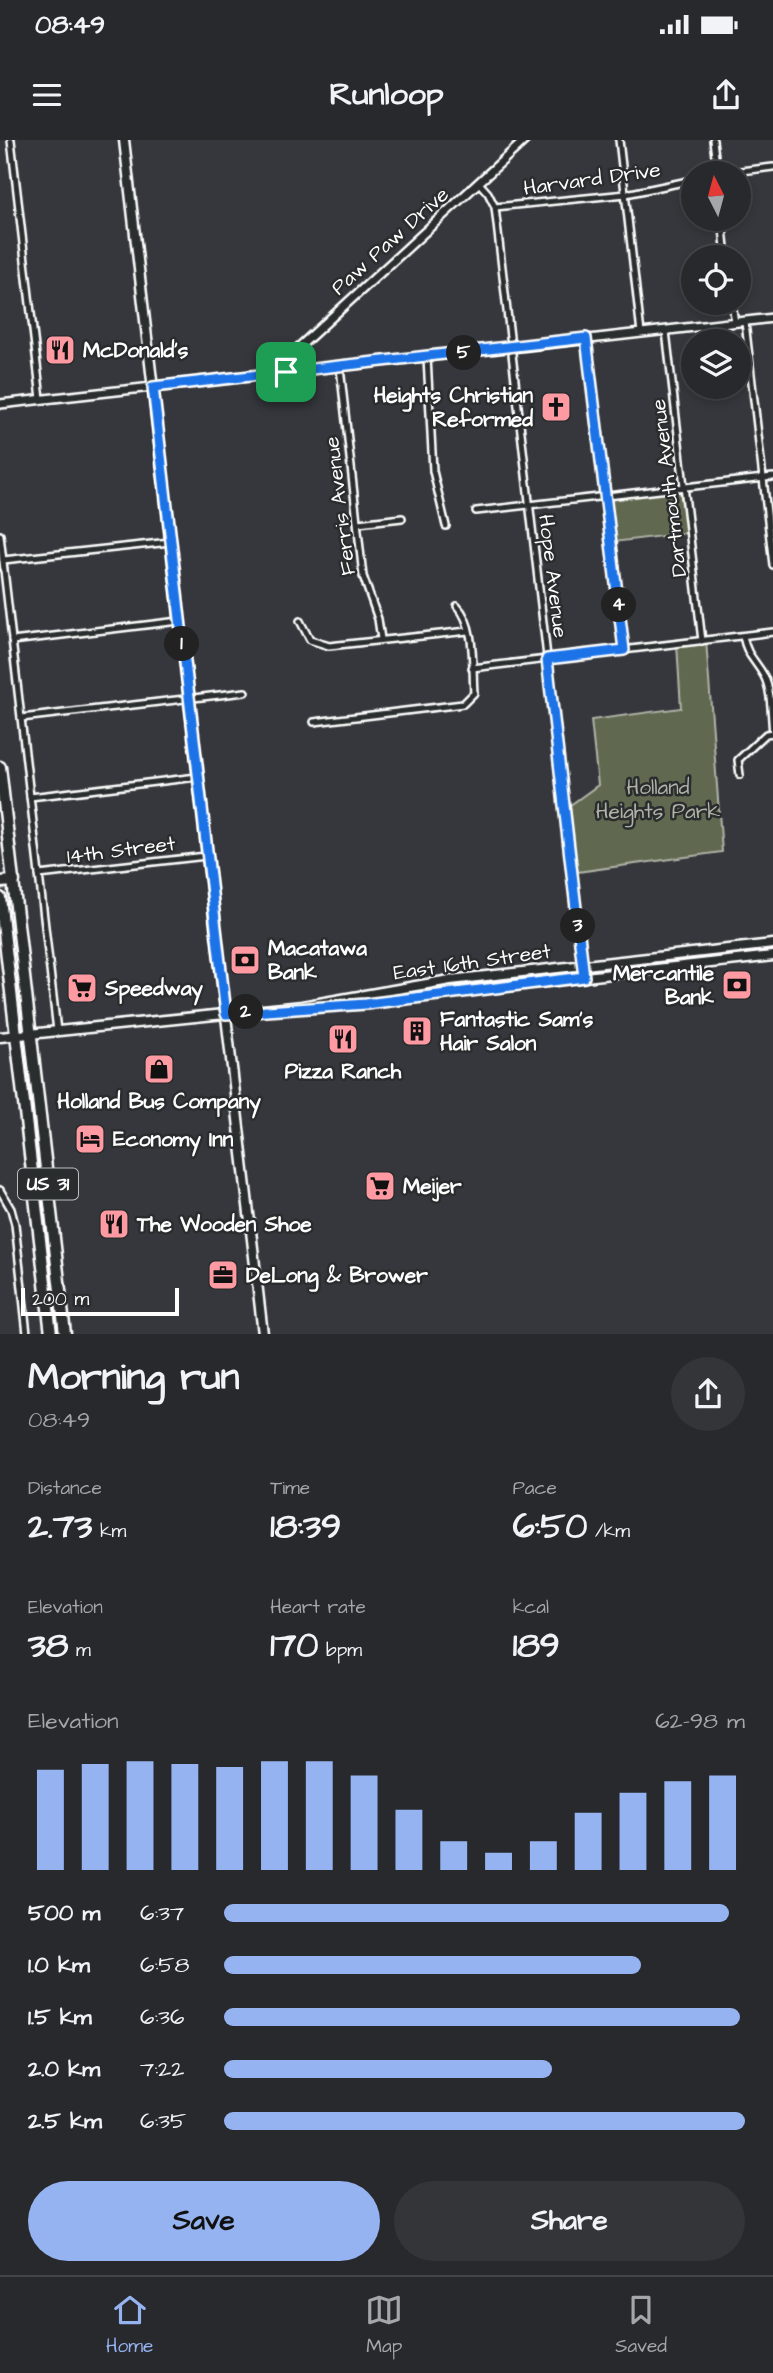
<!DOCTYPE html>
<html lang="en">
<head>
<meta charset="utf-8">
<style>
	:root { --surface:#28292d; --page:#343539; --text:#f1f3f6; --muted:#a5a6aa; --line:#444549; --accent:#95b2f1 }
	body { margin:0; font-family:"Architects Daughter",sans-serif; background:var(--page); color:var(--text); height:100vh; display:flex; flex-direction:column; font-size:26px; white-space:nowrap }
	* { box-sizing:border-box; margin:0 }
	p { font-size:23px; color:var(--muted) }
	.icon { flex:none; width:38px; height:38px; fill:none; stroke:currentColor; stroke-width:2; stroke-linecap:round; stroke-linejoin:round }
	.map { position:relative; height:1194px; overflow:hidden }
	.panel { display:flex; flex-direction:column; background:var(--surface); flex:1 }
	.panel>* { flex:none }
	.needle { width:46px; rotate:354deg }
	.tools { position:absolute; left:681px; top:21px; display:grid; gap:14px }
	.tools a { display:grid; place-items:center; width:70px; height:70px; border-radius:50%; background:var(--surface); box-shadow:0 4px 10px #0003,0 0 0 2px var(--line); font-size:35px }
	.scale { position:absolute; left:21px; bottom:18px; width:158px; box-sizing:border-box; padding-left:7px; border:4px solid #fff; border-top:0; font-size:19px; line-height:24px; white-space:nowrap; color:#fff; -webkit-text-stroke:5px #2a2d2e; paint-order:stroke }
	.pin { position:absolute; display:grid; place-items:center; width:60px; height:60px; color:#fff; margin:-30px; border-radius:14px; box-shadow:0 4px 10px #0006 }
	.km { position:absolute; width:35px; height:35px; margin:-18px; border-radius:50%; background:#222; color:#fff; font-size:19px; line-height:35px; text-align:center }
	.round { display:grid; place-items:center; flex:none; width:74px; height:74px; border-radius:37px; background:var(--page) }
	.headline { display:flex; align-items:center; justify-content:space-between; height:119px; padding:0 28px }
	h1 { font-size:38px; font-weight:700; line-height:52px }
	.stats { display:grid; grid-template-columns:repeat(3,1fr); gap:10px; height:119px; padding:7px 28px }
	.stats div { display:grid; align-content:center }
	.stats b { font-size:35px; font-weight:700 }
	.stats small { font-size:19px; font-weight:400 }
	.stats p { font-size:19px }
	.chart { height:196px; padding:14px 28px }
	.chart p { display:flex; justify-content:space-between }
	.chart svg { width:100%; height:126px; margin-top:7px; stroke:var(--accent); stroke-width:6 }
	.cta { display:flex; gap:14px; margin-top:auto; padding:14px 28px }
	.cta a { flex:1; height:80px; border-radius:42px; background:var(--accent); color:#111; font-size:28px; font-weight:700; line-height:80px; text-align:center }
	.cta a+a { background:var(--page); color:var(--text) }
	ul { padding:0 28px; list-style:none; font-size:23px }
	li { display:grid; grid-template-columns:112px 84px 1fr; align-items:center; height:52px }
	li i { height:18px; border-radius:9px; background:var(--accent) }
	.status { display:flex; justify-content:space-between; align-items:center; height:49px; padding:0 35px; background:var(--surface); direction:ltr }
	.status svg { height:19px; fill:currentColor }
	header { display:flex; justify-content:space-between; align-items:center; height:91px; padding:0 28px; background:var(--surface); font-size:32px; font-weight:700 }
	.menu { display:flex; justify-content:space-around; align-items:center; height:98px; border-top:2px solid var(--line); background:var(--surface); font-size:19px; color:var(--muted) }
	.menu a { display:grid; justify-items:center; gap:4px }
	.menu .on { color:var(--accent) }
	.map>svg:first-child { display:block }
</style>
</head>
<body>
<div class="status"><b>08:49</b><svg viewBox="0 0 49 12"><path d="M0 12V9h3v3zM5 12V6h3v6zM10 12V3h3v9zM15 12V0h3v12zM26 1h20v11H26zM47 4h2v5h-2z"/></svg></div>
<header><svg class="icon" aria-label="menu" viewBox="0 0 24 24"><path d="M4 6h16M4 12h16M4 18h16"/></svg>Runloop<svg class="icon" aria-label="share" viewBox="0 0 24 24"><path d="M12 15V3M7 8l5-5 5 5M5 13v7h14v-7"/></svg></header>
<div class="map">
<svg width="773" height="1194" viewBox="0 0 773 1194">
	<rect width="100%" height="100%" fill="#35373c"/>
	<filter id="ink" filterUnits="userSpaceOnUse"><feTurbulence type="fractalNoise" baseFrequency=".0143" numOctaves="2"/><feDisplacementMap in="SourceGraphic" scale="14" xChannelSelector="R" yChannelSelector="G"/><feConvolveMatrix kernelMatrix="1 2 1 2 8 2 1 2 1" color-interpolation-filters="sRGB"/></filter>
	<g filter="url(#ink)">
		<!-- green -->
		<g fill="#606950" stroke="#b0b4a8" stroke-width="2">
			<polygon points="680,351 687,393 614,402 610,359"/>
			<polygon points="706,500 722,712 577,732 569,666 598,645 591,580 681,568 677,504"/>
		</g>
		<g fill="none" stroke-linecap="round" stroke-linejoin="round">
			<!-- minor casing -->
			<g stroke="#fff" stroke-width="10">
				<g id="minor">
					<polyline points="11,0 41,259"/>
					<polyline points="619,0 641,193"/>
					<polyline points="713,0 717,33"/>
					<polyline points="725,33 773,27"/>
					<polyline points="479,43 488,53 495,67 584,837"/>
					<polyline points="495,67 626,54 693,40"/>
					<polyline points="722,79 726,117"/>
					<polyline points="732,163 735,183"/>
					<polyline points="745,182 773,425"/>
					<polyline points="666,191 702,501"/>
					<polyline points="586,198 624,510"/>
					<polyline points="427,217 433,331 446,386"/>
					<polyline points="340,227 363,436 378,479 381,499"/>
					<polyline points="286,232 510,208"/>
					<polyline points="476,371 773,337"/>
					<polyline points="358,383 402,378"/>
					<polyline points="0,395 57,891"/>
					<polyline points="3,420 170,402"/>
					<polyline points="300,481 310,500 329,506 468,491"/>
					<path d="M743,496C747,517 755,519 764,536C772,551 771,576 773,593"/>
					<polyline points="12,501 179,481"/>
					<polyline points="472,528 773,492"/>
					<polyline points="21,578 245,552"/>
					<path d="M314,582L463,564L474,553C472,528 476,485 457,466"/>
					<polyline points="740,635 738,620 766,594 773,593"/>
					<polyline points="30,657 197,637"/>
					<polyline points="39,735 206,716"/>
					<polyline points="0,1050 11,1069 15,1084 27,1194"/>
				</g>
			</g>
			<!-- tertiary casing -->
			<g stroke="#fff" stroke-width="12">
				<g id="tertiary">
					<polyline points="510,208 773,178"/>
					<polyline points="0,264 286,232 289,218 297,209 525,0"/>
				</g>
			</g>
			<!-- secondary casing -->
			<g stroke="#fff" stroke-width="13">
				<g id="secondary">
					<polyline points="124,0 263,1194"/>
					<polyline points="334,865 773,816"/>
					<polyline points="0,897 302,866 450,840 773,804"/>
				</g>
			</g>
			<!-- trunk casing -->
			<g stroke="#fff" stroke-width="15">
				<g id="trunk">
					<polyline points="0,627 65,1194"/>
					<polyline points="0,742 14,741"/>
					<polyline points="0,758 51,1194"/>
				</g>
			</g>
			<!-- minor -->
			<use href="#minor" stroke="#2a2d2e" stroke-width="5"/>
			<!-- tertiary -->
			<use href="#tertiary" stroke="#2a2d2e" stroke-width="7"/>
			<!-- secondary -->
			<use href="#secondary" stroke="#2a2d2e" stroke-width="8"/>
			<!-- trunk -->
			<use href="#trunk" stroke="#2a2d2e" stroke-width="10"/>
		</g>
	</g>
	<g fill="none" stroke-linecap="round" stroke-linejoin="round" filter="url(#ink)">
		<!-- route casing -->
		<g stroke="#fff" stroke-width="14">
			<polygon id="route" points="586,198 624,510 547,519 584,837 366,864 226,874 153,247"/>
		</g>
		<!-- route -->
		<use href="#route" stroke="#1a73e8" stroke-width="9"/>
	</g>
	<!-- icons -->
	<defs>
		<g id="restaurant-square" transform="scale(1.575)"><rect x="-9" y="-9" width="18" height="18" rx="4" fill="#ff9aa2" stroke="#2a2d2e"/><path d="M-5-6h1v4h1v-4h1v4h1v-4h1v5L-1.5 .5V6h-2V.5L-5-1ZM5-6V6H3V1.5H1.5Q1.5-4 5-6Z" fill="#111"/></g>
		<g id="church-square" transform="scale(1.575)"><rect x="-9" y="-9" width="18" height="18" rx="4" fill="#ff9aa2" stroke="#2a2d2e"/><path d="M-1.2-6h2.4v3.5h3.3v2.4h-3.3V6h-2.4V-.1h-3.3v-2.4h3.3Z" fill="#111"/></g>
		<g id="bank-square" transform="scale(1.575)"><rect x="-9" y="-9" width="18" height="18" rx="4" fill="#ff9aa2" stroke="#2a2d2e"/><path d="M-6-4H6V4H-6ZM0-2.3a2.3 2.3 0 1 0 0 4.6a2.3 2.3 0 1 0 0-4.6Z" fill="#111"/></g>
		<g id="supermarket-square" transform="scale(1.575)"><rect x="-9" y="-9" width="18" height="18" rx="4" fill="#ff9aa2" stroke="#2a2d2e"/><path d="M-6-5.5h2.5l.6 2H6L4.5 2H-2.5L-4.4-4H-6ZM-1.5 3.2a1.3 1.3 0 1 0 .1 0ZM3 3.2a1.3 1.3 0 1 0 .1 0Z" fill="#111"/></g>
		<g id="building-square" transform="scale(1.575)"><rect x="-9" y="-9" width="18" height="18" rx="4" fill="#ff9aa2" stroke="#2a2d2e"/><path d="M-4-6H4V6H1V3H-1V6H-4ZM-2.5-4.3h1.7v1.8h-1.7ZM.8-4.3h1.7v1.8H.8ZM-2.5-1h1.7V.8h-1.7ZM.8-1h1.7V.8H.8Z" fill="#111"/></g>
		<g id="shop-square" transform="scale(1.575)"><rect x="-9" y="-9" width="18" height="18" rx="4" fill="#ff9aa2" stroke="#2a2d2e"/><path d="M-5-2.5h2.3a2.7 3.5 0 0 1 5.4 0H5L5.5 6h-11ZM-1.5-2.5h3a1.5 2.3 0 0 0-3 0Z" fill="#111"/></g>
		<g id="hotel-square" transform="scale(1.575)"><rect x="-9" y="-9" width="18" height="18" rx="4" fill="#ff9aa2" stroke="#2a2d2e"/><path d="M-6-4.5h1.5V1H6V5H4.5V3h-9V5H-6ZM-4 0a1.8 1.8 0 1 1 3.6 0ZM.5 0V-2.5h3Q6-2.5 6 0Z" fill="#111"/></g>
		<g id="office-square" transform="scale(1.575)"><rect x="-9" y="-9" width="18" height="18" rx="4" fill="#ff9aa2" stroke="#2a2d2e"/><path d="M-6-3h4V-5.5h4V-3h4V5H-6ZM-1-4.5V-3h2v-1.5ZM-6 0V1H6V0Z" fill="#111"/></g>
	</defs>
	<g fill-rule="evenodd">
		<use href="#restaurant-square" x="60" y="210"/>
		<use href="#church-square" x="556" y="267"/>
		<use href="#bank-square" x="245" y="820"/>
		<use href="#bank-square" x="737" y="845"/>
		<use href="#supermarket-square" x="82" y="848"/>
		<use href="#building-square" x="417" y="891"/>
		<use href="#restaurant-square" x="343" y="899"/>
		<use href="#shop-square" x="159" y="929"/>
		<use href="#hotel-square" x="90" y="999"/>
		<use href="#supermarket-square" x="380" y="1046"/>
		<use href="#restaurant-square" x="114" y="1084"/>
		<use href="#office-square" x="223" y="1135"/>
	</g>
	<g text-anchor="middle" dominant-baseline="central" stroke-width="5" stroke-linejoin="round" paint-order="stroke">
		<!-- shield labels -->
		<rect fill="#2a2d2e" stroke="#bfc0c0" stroke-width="2" x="18" y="1028.5" width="60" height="31" rx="5"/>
		<g font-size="19" font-weight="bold" fill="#fff">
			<text x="48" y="1044">US 31</text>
		</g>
		<!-- street labels -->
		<g font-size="21" fill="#fff" stroke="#2a2d2e">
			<text transform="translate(592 39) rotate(-8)">Harvard Drive</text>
			<text transform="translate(390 101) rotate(-42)">Paw Paw Drive</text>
			<text transform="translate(669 348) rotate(-97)">Dartmouth Avenue</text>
			<text transform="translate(340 366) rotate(-97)">Ferris Avenue</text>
			<text transform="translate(553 436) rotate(83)">Hope Avenue</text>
			<text transform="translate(121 710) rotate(-7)">14th Street</text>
			<text transform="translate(472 822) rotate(-8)">East 16th Street</text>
		</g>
		<!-- poi labels -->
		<g font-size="21" font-weight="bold" fill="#fff" stroke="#2a2d2e" text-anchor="start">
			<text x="83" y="210">McDonald's</text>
			<text x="533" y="255" text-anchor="end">Heights Christian<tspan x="533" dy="24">Reformed</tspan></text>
			<text x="268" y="808">Macatawa<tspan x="268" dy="24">Bank</tspan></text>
			<text x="714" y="833" text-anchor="end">Mercantile<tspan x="714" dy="24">Bank</tspan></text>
			<text x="105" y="848">Speedway</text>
			<text x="440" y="879">Fantastic Sam's<tspan x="440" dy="24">Hair Salon</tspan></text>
			<text x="343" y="931" text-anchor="middle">Pizza Ranch</text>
			<text x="159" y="961" text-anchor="middle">Holland Bus Company</text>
			<text x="113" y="999">Economy Inn</text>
			<text x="403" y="1046">Meijer</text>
			<text x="137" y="1084">The Wooden Shoe</text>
			<text x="246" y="1135">DeLong &amp; Brower</text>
		</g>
		<!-- park labels -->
		<g font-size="21" fill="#b0b4a8" stroke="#2a2d2e">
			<text x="658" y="647">Holland<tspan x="658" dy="24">Heights Park</tspan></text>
		</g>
	</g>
</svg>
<div class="tools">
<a><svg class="needle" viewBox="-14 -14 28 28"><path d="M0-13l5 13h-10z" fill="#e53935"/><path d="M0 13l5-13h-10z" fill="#a5a6aa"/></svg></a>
<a><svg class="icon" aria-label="locate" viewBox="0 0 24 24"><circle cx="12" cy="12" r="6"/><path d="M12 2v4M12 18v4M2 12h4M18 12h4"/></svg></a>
<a><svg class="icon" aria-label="layers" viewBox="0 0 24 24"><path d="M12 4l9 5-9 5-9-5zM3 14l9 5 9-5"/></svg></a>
</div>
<div class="scale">200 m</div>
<div class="pin" style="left:286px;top:232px;background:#1e9e55"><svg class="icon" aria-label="arrive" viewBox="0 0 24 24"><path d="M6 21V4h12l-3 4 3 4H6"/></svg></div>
<b class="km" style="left:182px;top:504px">1</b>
<b class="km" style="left:246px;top:872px">2</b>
<b class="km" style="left:578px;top:786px">3</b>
<b class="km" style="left:619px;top:465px">4</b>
<b class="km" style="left:464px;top:213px">5</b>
</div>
<section class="panel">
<div class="headline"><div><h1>Morning run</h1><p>08:49</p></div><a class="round"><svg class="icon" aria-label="share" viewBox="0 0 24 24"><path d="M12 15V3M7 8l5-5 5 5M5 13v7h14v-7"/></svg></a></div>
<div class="stats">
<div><p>Distance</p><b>2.73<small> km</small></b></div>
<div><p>Time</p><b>18:39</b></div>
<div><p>Pace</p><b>6:50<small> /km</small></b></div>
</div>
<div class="stats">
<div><p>Elevation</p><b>38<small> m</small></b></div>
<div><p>Heart rate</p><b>170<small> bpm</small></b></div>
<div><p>kcal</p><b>189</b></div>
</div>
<div class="chart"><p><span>Elevation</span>62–98 m</p>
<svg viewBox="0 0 160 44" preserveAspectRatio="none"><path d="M5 44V9M15 44V7M25 44V6M35 44V7M45 44V8M55 44V6M65 44V6M75 44V11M85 44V23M95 44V34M105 44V38M115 44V34M125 44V24M135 44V17M145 44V13M155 44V11"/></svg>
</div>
<ul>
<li><b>500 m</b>6:37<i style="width:97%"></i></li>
<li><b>1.0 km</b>6:58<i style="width:80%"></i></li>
<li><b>1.5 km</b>6:36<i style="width:99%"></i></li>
<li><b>2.0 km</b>7:22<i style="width:63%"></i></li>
<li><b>2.5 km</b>6:35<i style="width:100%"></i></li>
</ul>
<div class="cta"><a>Save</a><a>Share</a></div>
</section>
<nav class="menu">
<a class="on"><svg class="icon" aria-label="home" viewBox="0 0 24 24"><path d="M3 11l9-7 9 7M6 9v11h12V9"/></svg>Home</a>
<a><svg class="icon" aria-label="map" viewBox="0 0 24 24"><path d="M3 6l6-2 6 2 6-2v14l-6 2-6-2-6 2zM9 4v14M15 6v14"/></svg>Map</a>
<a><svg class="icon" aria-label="saved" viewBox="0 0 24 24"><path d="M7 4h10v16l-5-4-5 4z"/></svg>Saved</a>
</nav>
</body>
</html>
